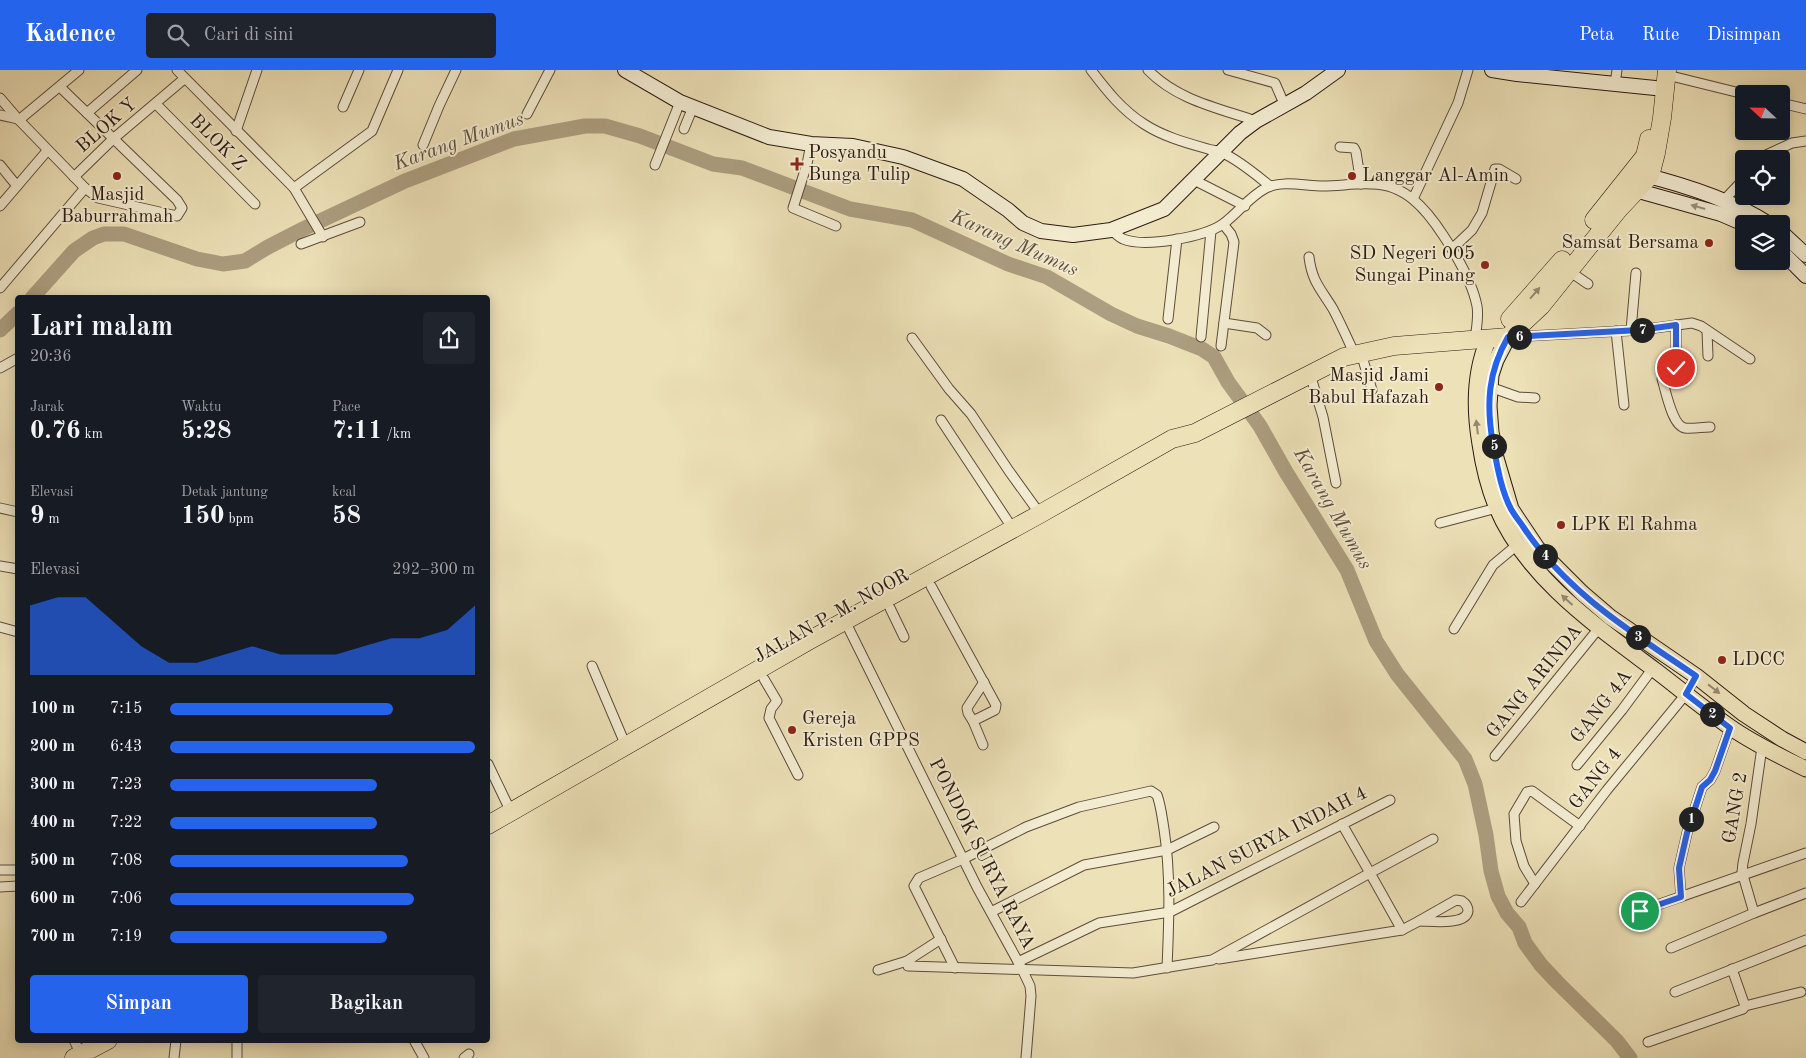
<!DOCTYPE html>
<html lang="id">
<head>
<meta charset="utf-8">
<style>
	:root { --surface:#171b24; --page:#20242c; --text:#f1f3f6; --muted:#9ea1a6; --accent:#2563eb }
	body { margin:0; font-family:"Old Standard TT",serif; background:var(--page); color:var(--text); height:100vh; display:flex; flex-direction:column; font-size:19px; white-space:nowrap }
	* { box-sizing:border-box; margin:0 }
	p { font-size:16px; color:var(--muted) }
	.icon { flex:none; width:28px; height:28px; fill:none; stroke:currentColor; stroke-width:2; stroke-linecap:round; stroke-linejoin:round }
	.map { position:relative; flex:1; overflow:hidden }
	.drawer { position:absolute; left:15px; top:225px; width:475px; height:748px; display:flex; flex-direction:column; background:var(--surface); border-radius:5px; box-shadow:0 2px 12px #0003 }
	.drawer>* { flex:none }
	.needle { width:32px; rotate:292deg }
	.tools { position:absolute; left:1735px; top:15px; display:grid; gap:10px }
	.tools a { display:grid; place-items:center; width:55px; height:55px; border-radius:5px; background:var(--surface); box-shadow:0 2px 12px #0003; font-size:25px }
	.pin { position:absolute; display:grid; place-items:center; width:42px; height:42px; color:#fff; margin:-21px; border:2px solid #fff; border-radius:50%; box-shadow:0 1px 5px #0007 }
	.km { position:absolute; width:25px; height:25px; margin:-12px; border-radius:50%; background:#222; color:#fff; font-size:14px; line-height:25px; text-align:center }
	.round { display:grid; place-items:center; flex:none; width:52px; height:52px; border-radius:5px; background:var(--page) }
	.headline { display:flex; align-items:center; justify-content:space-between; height:85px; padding:0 15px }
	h1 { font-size:28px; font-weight:600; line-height:38px }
	.stats { display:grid; grid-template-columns:repeat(3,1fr); gap:8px; height:85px; padding:5px 15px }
	.stats div { display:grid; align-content:center }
	.stats b { font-size:25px; font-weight:600 }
	.stats small { font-size:14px; font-weight:400 }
	.stats p { font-size:14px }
	.chart { height:140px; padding:10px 15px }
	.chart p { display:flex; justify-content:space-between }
	.chart svg { width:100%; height:90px; margin-top:5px; fill:var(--accent); opacity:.7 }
	.cta { display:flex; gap:10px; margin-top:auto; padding:10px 15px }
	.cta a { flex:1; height:58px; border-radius:5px; background:var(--accent); color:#fff; font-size:20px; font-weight:600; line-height:58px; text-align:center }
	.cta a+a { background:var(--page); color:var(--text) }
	ul { padding:0 15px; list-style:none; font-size:16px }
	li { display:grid; grid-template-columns:80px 60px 1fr; align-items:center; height:38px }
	li i { height:12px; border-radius:6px; background:var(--accent) }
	header { display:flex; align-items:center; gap:30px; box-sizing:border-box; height:70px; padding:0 25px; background:var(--accent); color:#fff }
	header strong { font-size:24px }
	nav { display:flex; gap:28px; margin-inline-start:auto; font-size:18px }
	.search { width:350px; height:45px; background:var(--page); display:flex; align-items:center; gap:12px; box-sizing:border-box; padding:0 18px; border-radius:5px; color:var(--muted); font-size:19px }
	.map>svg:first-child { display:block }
</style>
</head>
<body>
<header>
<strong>Kadence</strong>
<div class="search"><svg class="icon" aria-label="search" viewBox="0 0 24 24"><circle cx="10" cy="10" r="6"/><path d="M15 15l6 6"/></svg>Cari di sini</div>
<nav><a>Peta</a><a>Rute</a><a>Disimpan</a></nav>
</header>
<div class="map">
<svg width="1806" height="988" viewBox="0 0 1806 988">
	<rect width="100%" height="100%" fill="#ede1b8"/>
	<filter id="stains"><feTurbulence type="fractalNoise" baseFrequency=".004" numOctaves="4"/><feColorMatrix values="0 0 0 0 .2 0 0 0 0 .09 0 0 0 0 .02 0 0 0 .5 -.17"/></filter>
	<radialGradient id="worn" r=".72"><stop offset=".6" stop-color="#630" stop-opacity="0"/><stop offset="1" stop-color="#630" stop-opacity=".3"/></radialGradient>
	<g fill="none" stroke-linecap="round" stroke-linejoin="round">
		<!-- river -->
		<g stroke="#ac9e80" stroke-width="15">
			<polyline points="32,228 74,181 93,168 104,164 124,164 197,189 223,194 245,191 268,177 303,159 405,111 514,69 585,56 605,56 640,66 713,94 742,98 850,139 912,150 1008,194 1047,207 1111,244 1137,256 1169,266 1202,279 1214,287 1228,312 1260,356 1286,402 1347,500 1376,571 1397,604 1465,689 1475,714 1486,765 1491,801 1498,826 1507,843 1519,857 1525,873 1541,895 1558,913 1617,971 1630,988"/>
			<polyline points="0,260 18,243"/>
		</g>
		<!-- street casing -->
		<g stroke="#5d4c3c" stroke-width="11">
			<g id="street">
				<polyline points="177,0 294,118 323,167"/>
				<path d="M1091,0C1107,21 1122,40 1144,54C1164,67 1187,73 1208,79C1213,81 1219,80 1223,83C1240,91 1255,104 1270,116"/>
				<path d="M1148,0C1177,30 1218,38 1256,51"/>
				<polyline points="1228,0 1275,13 1285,36"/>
				<polyline points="1667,5 1744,24"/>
				<polyline points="1615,14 1617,0"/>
				<polyline points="0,28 18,49"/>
				<polyline points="1781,33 1806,39"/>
				<polyline points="156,34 255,134"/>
				<polyline points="343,37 359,0"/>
				<polyline points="87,43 137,0"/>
				<polyline points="527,44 550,0"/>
				<polyline points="0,45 18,49 85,118 98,128 177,146 182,138 177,130 60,17"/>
				<polyline points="19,50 79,0"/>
				<polyline points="684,59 693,37"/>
				<polyline points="236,61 257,0"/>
				<polyline points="811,74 807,94 793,138 836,156"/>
				<polyline points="423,75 439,36 456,0"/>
				<polyline points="1340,77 1354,78 1356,82 1361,114"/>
				<polyline points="1763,89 1766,85 1792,73 1806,71"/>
				<polyline points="0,95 17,116"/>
				<polyline points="655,95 680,32"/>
				<polyline points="74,107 113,69 184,9"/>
				<polyline points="1194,110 1245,136"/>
				<polyline points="294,118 372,61 398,0"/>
				<polyline points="1413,129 1458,33 1468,0"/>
				<polyline points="1723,131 1744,109"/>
				<polyline points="0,136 47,81"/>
				<path d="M1111,160C1115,163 1119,167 1123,169C1145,178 1204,167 1223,154C1238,143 1250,126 1266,118C1282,110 1306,116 1323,116C1339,116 1356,113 1372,114C1405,114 1426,139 1443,165C1457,186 1472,211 1477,236C1479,247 1476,260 1475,270"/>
				<polyline points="301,174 360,152"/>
				<polyline points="1452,179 1472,160 1482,143 1495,99 1499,99 1516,109"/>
				<path d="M1309,187C1312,212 1321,219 1333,239C1341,254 1348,270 1355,285"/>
				<polyline points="1569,201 1588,214"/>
				<polyline points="0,218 85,118"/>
				<polyline points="1168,249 1177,169"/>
				<polyline points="1224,253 1257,258 1266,265"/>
				<path d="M1676,255V298L1674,301L1664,304L1662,309C1666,321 1672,356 1685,358C1693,359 1702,357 1710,357"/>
				<polyline points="1631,260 1636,203"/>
				<polyline points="1616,261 1624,335"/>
				<polyline points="1707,261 1708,286"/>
				<polyline points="1201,267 1211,161"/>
				<polyline points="1511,267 1640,260 1692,253 1701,256 1750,289"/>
				<polyline points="912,268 949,319 971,344 1009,401 1040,444"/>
				<polyline points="1221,276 1234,172 1231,164 1223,154"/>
				<polyline points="1361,283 1372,320"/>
				<polyline points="0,298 18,288"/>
				<polyline points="1310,304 1323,347 1336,413"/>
				<polyline points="1490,317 1518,327 1535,328"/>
				<polyline points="941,350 1013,459"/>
				<polyline points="0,438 18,442"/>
				<polyline points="1440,453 1497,438"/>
				<polyline points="0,496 18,499"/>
				<polyline points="931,516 996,635 995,640 973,651 983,675"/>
				<polyline points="890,538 904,567"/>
				<polyline points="845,551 977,817 1022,899 1030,916 1031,926 1026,988"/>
				<polyline points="0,557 18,562"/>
				<polyline points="1454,559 1493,495 1517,475"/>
				<polyline points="592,596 626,676"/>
				<polyline points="764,609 777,631 771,639 769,648 798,705"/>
				<polyline points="973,651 968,643 967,638 984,612"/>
				<polyline points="1495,686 1599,558"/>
				<polyline points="488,694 511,742"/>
				<polyline points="1577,695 1622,640 1653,598"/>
				<polyline points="0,800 18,800"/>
				<polyline points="1535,814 1524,796 1516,771 1514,744 1527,722 1532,721 1580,756"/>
				<polyline points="0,817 18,816"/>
				<polyline points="1681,827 1679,798 1687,763 1702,717 1710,710 1715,701 1730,658"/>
				<path d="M1456,830L1462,831C1465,833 1468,836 1468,841C1466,856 1430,851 1419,851Z"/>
				<polyline points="1521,832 1607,720 1686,624 1696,606"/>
				<polyline points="1640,841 1806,783"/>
				<polyline points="991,842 1084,795 1167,780 1214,757"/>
				<polyline points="1754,843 1742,802 1743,793 1751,754 1762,677"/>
				<polyline points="1402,860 1419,851"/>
				<polyline points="941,869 907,891 908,896 1133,903 1212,890 1370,803 1342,754"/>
				<polyline points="1671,878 1754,843 1806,823"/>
				<polyline points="1219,889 1402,860 1370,803 1433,769"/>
				<polyline points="1018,892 1099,853 1170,842 1390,730"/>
				<path d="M955,898L914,816L919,808L963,789L1026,757L1079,737L1151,721L1157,725C1161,736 1162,747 1164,759C1171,805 1169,851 1167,898"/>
				<polyline points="878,900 907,891"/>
				<polyline points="1675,922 1806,870"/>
				<polyline points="1745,936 1801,922"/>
				<polyline points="74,970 81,985"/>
				<polyline points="237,970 237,988"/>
				<polyline points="414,970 424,988"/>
				<polyline points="1648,972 1743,939 1745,936 1732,899"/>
				<polyline points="174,988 176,970"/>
				<polyline points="464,988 469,984"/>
			</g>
		</g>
		<!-- secondary casing -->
		<g stroke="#2d1b12" stroke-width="16">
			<g id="secondary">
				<polyline points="625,0 680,32 769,67 811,74 853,76 903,87 963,109 1008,140 1023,153 1041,161 1073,165 1111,160 1164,139 1240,63 1256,51 1306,23 1338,0"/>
				<polyline points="1492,0 1517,4 1655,18"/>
				<path d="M1640,104C1681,114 1734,131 1769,154"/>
				<polyline points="1628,118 1721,144 1744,154"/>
				<polyline points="1781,162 1806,185"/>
				<polyline points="1781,181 1806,206"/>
			</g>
		</g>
		<!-- primary casing -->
		<g stroke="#2d1b12" stroke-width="17">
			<g id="primary">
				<polyline points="1508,267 1496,290 1491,305 1489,336 1491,362 1496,388 1511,439 1537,478 1582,523 1610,547 1696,606 1744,644 1782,669 1806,682"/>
				<path d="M1488,270C1474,303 1474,339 1480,374C1483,395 1488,416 1496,436C1526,508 1595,555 1655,600C1680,619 1704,639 1730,657C1754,674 1780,686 1806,699"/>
			</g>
		</g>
		<!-- highway casing -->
		<g stroke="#2d1b12" stroke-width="19">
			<g id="highway">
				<polyline points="1594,150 1645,86 1649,69"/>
				<polyline points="1510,249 1562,190"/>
				<polyline points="488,755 810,570 1040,444 1172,369 1195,363 1344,287 1394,276 1508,267 1541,236 1618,140 1650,106 1656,83 1662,48 1667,0"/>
				<polyline points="74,988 108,970"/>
			</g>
		</g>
		<!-- street -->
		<use href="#street" stroke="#f3ecd1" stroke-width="9"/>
		<!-- secondary -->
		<use href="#secondary" stroke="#f3ecd1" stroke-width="14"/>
		<!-- primary -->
		<use href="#primary" stroke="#ede1b8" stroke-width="15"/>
		<!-- highway -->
		<use href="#highway" stroke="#ede1b8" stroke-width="18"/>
	</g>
	<!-- one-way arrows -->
	<defs><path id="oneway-solid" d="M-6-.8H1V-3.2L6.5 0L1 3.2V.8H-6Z" transform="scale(1.25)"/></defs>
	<use fill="#9a8e7b" href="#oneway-solid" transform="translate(1698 137) rotate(-164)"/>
	<g fill="#97886d">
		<use href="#oneway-solid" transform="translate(1535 223) rotate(-49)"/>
		<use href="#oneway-solid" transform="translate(1477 357) rotate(-97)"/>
		<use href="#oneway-solid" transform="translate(1567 530) rotate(-138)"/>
		<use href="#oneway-solid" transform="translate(1714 619) rotate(38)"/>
	</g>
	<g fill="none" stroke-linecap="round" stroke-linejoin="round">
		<!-- route casing -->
		<g stroke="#fff" stroke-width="10">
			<path id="route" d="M1640,841L1681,827L1679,798L1687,763L1702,717L1710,710L1715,701L1730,658L1686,624L1696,606C1633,563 1567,523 1524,458C1520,452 1515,446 1511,439C1501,420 1497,395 1493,374C1486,334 1488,302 1508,267L1640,260L1676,255V298"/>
		</g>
		<!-- route -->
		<use href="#route" stroke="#2563eb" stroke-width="6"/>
	</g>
	<!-- markers -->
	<g fill="#8f2418" stroke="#f3ecd1" stroke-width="2">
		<path d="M794.5 86.5h5v5h5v5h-5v5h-5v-5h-5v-5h5z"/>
		<circle cx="117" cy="106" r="5"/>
		<circle cx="1352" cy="106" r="5"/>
		<circle cx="1709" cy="173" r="5"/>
		<circle cx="1485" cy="195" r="5"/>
		<circle cx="1439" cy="317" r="5"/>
		<circle cx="1561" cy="455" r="5"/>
		<circle cx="1722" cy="590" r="5"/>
		<circle cx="792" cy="660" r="5"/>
	</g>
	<g text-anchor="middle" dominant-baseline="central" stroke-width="4" stroke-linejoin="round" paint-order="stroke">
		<!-- street labels -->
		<g font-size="19" fill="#2d1b12" stroke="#f3ecd1">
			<text transform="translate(107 56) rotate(-41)">BLOK Y</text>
			<text transform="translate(217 73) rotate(45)">BLOK Z</text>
			<text transform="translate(832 547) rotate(-29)">JALAN P. M. NOOR</text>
			<text transform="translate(1535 612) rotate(-51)">GANG ARINDA</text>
			<text transform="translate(1602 637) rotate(-52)">GANG 4A</text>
			<text transform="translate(1596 709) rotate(-52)">GANG 4</text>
			<text transform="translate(1736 738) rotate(-80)">GANG 2</text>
			<text transform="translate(1267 773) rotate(-27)">JALAN SURYA INDAH 4</text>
			<text transform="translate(981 784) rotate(63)">PONDOK SURYA RAYA</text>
		</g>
		<!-- poi labels -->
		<g font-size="19" fill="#2d1b12" stroke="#f3ecd1" text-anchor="start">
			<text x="808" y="83">Posyandu<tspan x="808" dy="22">Bunga Tulip</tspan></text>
			<text x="1362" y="106">Langgar Al-Amin</text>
			<text x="117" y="125" text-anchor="middle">Masjid<tspan x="117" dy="22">Baburrahmah</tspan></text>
			<text x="1699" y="173" text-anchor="end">Samsat Bersama</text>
			<text x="1475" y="184" text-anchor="end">SD Negeri 005<tspan x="1475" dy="22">Sungai Pinang</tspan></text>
			<text x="1429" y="306" text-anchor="end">Masjid Jami<tspan x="1429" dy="22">Babul Hafazah</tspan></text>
			<text x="1571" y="455">LPK El Rahma</text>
			<text x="1732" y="590">LDCC</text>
			<text x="802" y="649">Gereja<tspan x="802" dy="22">Kristen GPPS</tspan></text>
		</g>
		<!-- water labels -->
		<g font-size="20" font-style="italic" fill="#604f3e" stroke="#f3ecd1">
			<text transform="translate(459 72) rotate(-20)">Karang Mumus</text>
			<text transform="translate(1014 174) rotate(24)">Karang Mumus</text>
			<text transform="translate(1332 439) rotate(60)">Karang Mumus</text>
		</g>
	</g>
	<rect width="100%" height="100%" filter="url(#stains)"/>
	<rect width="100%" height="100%" fill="url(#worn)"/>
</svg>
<div class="tools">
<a><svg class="needle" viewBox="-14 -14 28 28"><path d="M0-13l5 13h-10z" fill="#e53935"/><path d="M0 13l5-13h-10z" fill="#9ea1a6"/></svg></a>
<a><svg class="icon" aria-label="locate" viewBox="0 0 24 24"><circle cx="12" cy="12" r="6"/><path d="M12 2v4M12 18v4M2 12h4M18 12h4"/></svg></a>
<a><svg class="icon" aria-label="layers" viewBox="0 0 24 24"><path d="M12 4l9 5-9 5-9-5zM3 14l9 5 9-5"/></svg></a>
</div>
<div class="pin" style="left:1640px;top:841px;background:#1e9e55"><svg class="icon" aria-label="arrive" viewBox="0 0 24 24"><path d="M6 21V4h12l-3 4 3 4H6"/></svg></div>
<div class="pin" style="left:1676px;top:298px;background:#d93025"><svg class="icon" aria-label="check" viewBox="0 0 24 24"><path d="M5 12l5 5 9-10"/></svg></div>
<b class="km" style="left:1691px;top:749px">1</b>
<b class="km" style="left:1712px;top:644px">2</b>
<b class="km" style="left:1638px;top:567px">3</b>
<b class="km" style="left:1545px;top:486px">4</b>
<b class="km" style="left:1494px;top:376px">5</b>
<b class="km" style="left:1519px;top:267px">6</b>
<b class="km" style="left:1642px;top:260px">7</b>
<section class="drawer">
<div class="headline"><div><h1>Lari malam</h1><p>20:36</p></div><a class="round"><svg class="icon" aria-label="share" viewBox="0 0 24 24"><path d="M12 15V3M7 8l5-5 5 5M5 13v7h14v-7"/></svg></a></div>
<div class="stats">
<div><p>Jarak</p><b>0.76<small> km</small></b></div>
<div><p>Waktu</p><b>5:28</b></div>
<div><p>Pace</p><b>7:11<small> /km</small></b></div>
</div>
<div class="stats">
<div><p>Elevasi</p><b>9<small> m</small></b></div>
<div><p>Detak jantung</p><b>150<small> bpm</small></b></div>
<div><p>kcal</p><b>58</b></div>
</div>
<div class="chart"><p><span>Elevasi</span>292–300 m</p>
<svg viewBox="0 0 160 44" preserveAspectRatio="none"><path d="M0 44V10L10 6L20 6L30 18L40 30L50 38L60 38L70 34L80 30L90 34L100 34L110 34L120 30L130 26L140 26L150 22L160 10V44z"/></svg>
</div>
<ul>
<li><b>100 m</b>7:15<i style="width:73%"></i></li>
<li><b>200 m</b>6:43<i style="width:100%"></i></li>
<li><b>300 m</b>7:23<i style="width:68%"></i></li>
<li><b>400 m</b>7:22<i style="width:68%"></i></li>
<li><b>500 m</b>7:08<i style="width:78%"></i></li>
<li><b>600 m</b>7:06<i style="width:80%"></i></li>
<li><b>700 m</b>7:19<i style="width:71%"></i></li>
</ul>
<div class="cta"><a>Simpan</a><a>Bagikan</a></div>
</section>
</div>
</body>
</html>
